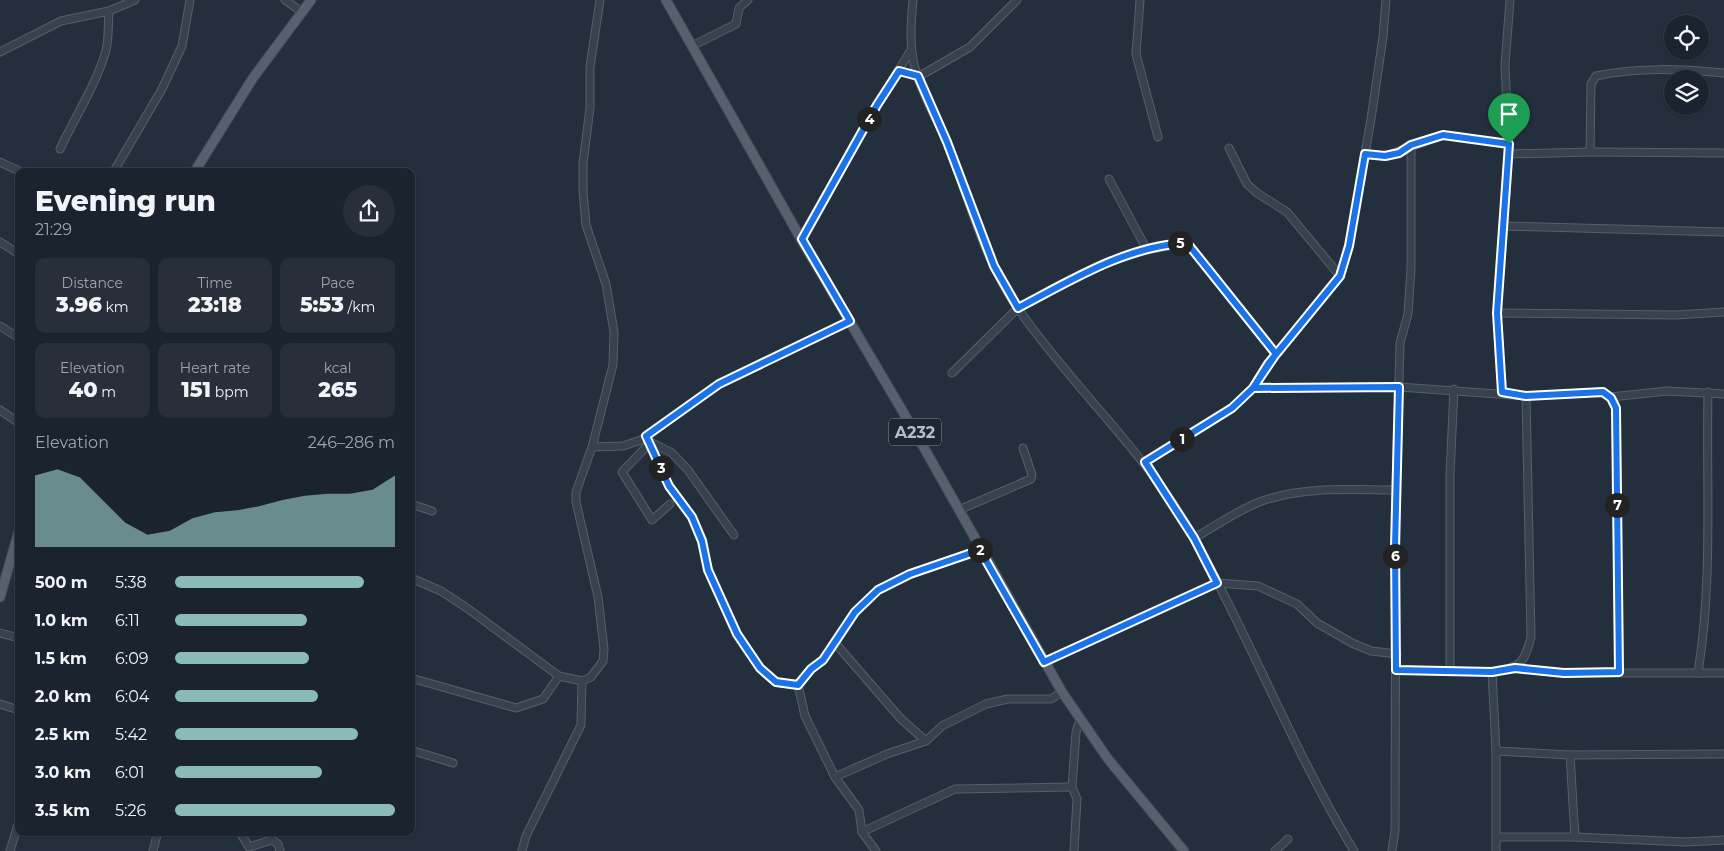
<!DOCTYPE html>
<html lang="en">
<head>
<meta charset="utf-8">
<style>
	:root { --surface:#1b232e; --page:#282f3a; --text:#f1f3f6; --muted:#a0a4aa; --line:#39404a; --accent:#8bbbb9 }
	body { margin:0; font-family:Montserrat,sans-serif; background:var(--page); color:var(--text); height:100vh; display:flex; flex-direction:column; font-size:19px; white-space:nowrap }
	* { box-sizing:border-box; margin:0 }
	p { font-size:16px; color:var(--muted) }
	.icon { flex:none; width:28px; height:28px; fill:none; stroke:currentColor; stroke-width:2; stroke-linecap:round; stroke-linejoin:round }
	.map { position:relative; flex:1; overflow:hidden }
	.sheet { position:absolute; left:15px; top:168px; width:400px; height:668px; display:flex; flex-direction:column; background:var(--surface); border-radius:10px; box-shadow:0 1px 4px #0004,0 0 0 1px var(--line) }
	.sheet>* { flex:none }
	.controls { position:absolute; left:1664px; top:15px; display:grid; gap:10px }
	.controls a { display:grid; place-items:center; width:45px; height:45px; border-radius:50%; background:var(--surface); box-shadow:0 1px 4px #0004,0 0 0 1px var(--line); font-size:25px }
	.pin { position:absolute; display:grid; place-items:center; width:42px; height:42px; color:#fff; margin:-51px -21px; border-radius:50% 50% 50% 0; rotate:-45deg; box-shadow:0 0 5px #0007 }
	.pin .icon { rotate:45deg }
	.km { position:absolute; width:25px; height:25px; margin:-12px; border-radius:50%; background:#222; color:#fff; font-size:14px; line-height:25px; text-align:center }
	.round { display:grid; place-items:center; flex:none; width:52px; height:52px; border-radius:26px; background:var(--page) }
	.headline { display:flex; align-items:center; justify-content:space-between; height:85px; padding:0 20px }
	h1 { font-size:28px; font-weight:800; line-height:38px }
	.stats { display:grid; grid-template-columns:repeat(3,1fr); gap:8px; height:85px; padding:5px 20px }
	.stats div { display:grid; align-content:center; border-radius:10px; background:var(--page); text-align:center }
	.stats b { font-size:21px; font-weight:800 }
	.stats small { font-size:14px; font-weight:400 }
	.stats p { font-size:14px }
	.chart { height:140px; padding:10px 20px }
	.chart p { display:flex; justify-content:space-between }
	.chart svg { width:100%; height:90px; margin-top:5px; fill:var(--accent); opacity:.7 }
	ul { padding:0 20px; list-style:none; font-size:16px }
	li { display:grid; grid-template-columns:80px 60px 1fr; align-items:center; height:38px }
	li i { height:12px; border-radius:6px; background:var(--accent) }
	.map>svg:first-child { display:block }
</style>
</head>
<body>
<div class="map">
<svg width="1724" height="851" viewBox="0 0 1724 851">
	<rect width="100%" height="100%" fill="#242f3e"/>
	<g fill="none" stroke-linecap="round" stroke-linejoin="round">
		<!-- minor casing -->
		<g stroke="#565f6c" stroke-width="9">
			<g id="minor">
				<polyline points="285,0 302,12"/>
				<path d="M913,0C911,22 909,46 915,68C922,95 937,119 948,144C969,199 984,261 1019,310C1074,389 1147,453 1194,538C1251,640 1293,750 1354,851"/>
				<polyline points="1140,0 1136,54 1158,137"/>
				<path d="M1510,0L1505,65L1509,154L1590,152L1591,84L1596,76C1638,67 1681,69 1724,73"/>
				<polyline points="692,46 736,24 739,8 748,0"/>
				<polyline points="0,52 61,21 109,11 135,0"/>
				<polyline points="899,71 918,77 970,47 1017,0"/>
				<polyline points="1229,148 1247,184 1257,193 1287,212 1340,276"/>
				<path d="M60,149C74,119 98,81 106,50C109,38 108,24 109,11"/>
				<polyline points="1590,152 1724,153"/>
				<polyline points="1365,154 1385,156 1443,135 1509,144"/>
				<polyline points="0,162 19,171"/>
				<polyline points="114,171 162,89 182,46 190,0"/>
				<polyline points="1109,179 1147,250"/>
				<polyline points="1503,226 1724,232"/>
				<polyline points="801,239 877,105 911,50"/>
				<polyline points="0,242 19,254"/>
				<polyline points="1497,313 1676,315 1724,312"/>
				<polyline points="0,326 19,338"/>
				<polyline points="952,373 1018,308 1085,273 1111,261 1147,250 1184,243 1188,244 1276,354"/>
				<polyline points="1253,388 1399,387 1526,396 1603,392 1611,397 1616,408 1619,672"/>
				<polyline points="1502,392 1497,313 1509,154"/>
				<polyline points="1611,397 1667,391 1724,394"/>
				<polyline points="0,410 19,423"/>
				<polyline points="646,436 669,486 692,517 703,541 708,570 737,633 760,668 775,682 798,685 811,669 823,660 855,613 878,590 910,574 980,550"/>
				<polyline points="648,441 672,453 688,470 734,535"/>
				<polyline points="649,444 622,472 652,520 670,504"/>
				<polyline points="592,447 613,365 614,332 606,284 586,225 583,191 583,163 590,108 590,67 600,0"/>
				<polyline points="1145,462 1232,408 1253,388 1268,364 1340,276 1349,246 1371,119 1383,37 1386,0"/>
				<polyline points="411,504 432,511"/>
				<polyline points="959,510 1031,479 1032,475 1023,448"/>
				<path d="M1194,538C1216,526 1239,509 1262,501C1305,486 1352,490 1396,490"/>
				<polyline points="411,578 441,591 467,608 559,676 582,681 591,677 603,661 604,649 598,597 576,502 576,492 592,447 623,446 641,440 719,384 850,321"/>
				<polyline points="0,633 19,638"/>
				<polyline points="836,644 901,719 926,741"/>
				<polyline points="1043,662 1217,583 1258,586 1297,604 1317,623 1352,643 1371,651 1397,654"/>
				<polyline points="1515,668 1564,673 1724,673"/>
				<polyline points="1396,670 1492,672"/>
				<polyline points="1450,671 1450,474 1454,389"/>
				<path d="M1698,673C1713,579 1706,486 1708,392"/>
				<polyline points="411,678 516,708 543,699 559,676"/>
				<polyline points="798,685 805,716 835,777 859,810 862,832 876,851"/>
				<polyline points="0,704 19,710"/>
				<polyline points="411,750 453,763"/>
				<polyline points="1496,751 1570,755 1724,754"/>
				<polyline points="835,777 887,754 926,741 942,726 986,704 1008,699 1051,699 1062,692"/>
				<polyline points="239,831 249,847 272,840 278,844 280,851"/>
				<polyline points="862,832 955,789 1072,787"/>
				<polyline points="1496,837 1575,837 1570,755"/>
				<polyline points="1575,837 1686,842 1724,840"/>
				<polyline points="10,851 19,821"/>
				<polyline points="153,851 158,831"/>
				<polyline points="522,851 526,836 581,725 582,681"/>
				<polyline points="1074,851 1077,799 1072,787 1076,732 1080,720"/>
				<polyline points="1275,851 1288,839"/>
				<polyline points="1392,851 1395,831 1396,490 1400,343 1408,314 1411,268 1411,145"/>
				<path d="M1496,851V751L1492,672C1520,667 1524,665 1531,637L1526,396"/>
			</g>
		</g>
		<!-- major casing -->
		<g stroke="#414a57" stroke-width="11">
			<g id="major">
				<polyline points="666,0 801,239 919,439 1062,692 1108,759 1184,851"/>
				<polyline points="195,171 253,78 311,0"/>
				<polyline points="0,597 19,531"/>
			</g>
		</g>
		<!-- minor -->
		<use href="#minor" stroke="#38414e" stroke-width="7"/>
		<!-- major -->
		<use href="#major" stroke="#56606e" stroke-width="9"/>
	</g>
	<g fill="none" stroke-linecap="round" stroke-linejoin="round">
		<!-- route casing -->
		<g stroke="#fff" stroke-width="10">
			<path id="route" d="M1509,144L1443,135L1411,145L1399,153L1385,156L1365,154L1349,246L1340,276L1268,364L1253,388L1232,408L1145,462L1194,538L1217,583L1044,662L980,550L910,574L878,590L855,612L823,660L811,669L798,685L776,682L760,668L737,634L708,570L702,541L692,517L669,486L646,436L719,384L850,321L802,239L877,105L899,71L918,76L947,142L994,266L1018,308C1070,281 1124,247 1184,243L1188,244L1276,354L1253,388L1399,387L1395,547L1396,670L1492,672L1515,668L1564,673L1619,672L1616,408L1611,398L1603,392L1526,396L1502,392L1497,313L1509,144"/>
		</g>
		<!-- route -->
		<use href="#route" stroke="#1a73e8" stroke-width="6"/>
	</g>
	<g text-anchor="middle" dominant-baseline="central" stroke-width="5" stroke-linejoin="round" paint-order="stroke">
		<!-- shield labels -->
		<rect fill="#1d2633" stroke="#878f9c" stroke-width="1" x="889" y="418.5" width="52" height="27" rx="4"/>
		<g font-size="16" font-weight="bold" fill="#b4bcc9">
			<text x="915" y="432">A232</text>
		</g>
	</g>
</svg>
<div class="controls">
<a><svg class="icon" aria-label="locate" viewBox="0 0 24 24"><circle cx="12" cy="12" r="6"/><path d="M12 2v4M12 18v4M2 12h4M18 12h4"/></svg></a>
<a><svg class="icon" aria-label="layers" viewBox="0 0 24 24"><path d="M12 4l9 5-9 5-9-5zM3 14l9 5 9-5"/></svg></a>
</div>
<div class="pin" style="left:1509px;top:144px;background:#1e9e55"><svg class="icon" aria-label="arrive" viewBox="0 0 24 24"><path d="M6 21V4h12l-3 4 3 4H6"/></svg></div>
<b class="km" style="left:1182px;top:439px">1</b>
<b class="km" style="left:980px;top:550px">2</b>
<b class="km" style="left:661px;top:468px">3</b>
<b class="km" style="left:869px;top:119px">4</b>
<b class="km" style="left:1180px;top:243px">5</b>
<b class="km" style="left:1395px;top:556px">6</b>
<b class="km" style="left:1617px;top:505px">7</b>
<section class="sheet">
<div class="headline"><div><h1>Evening run</h1><p>21:29</p></div><a class="round"><svg class="icon" aria-label="share" viewBox="0 0 24 24"><path d="M12 15V3M7 8l5-5 5 5M5 13v7h14v-7"/></svg></a></div>
<div class="stats">
<div><p>Distance</p><b>3.96<small> km</small></b></div>
<div><p>Time</p><b>23:18</b></div>
<div><p>Pace</p><b>5:53<small> /km</small></b></div>
</div>
<div class="stats">
<div><p>Elevation</p><b>40<small> m</small></b></div>
<div><p>Heart rate</p><b>151<small> bpm</small></b></div>
<div><p>kcal</p><b>265</b></div>
</div>
<div class="chart"><p><span>Elevation</span>246–286 m</p>
<svg viewBox="0 0 160 44" preserveAspectRatio="none"><path d="M0 44V9L10 6L20 10L30 21L40 32L50 38L60 36L70 30L80 27L90 26L100 24L110 21L120 19L130 18L140 18L150 16L160 9V44z"/></svg>
</div>
<ul>
<li><b>500 m</b>5:38<i style="width:86%"></i></li>
<li><b>1.0 km</b>6:11<i style="width:60%"></i></li>
<li><b>1.5 km</b>6:09<i style="width:61%"></i></li>
<li><b>2.0 km</b>6:04<i style="width:65%"></i></li>
<li><b>2.5 km</b>5:42<i style="width:83%"></i></li>
<li><b>3.0 km</b>6:01<i style="width:67%"></i></li>
<li><b>3.5 km</b>5:26<i style="width:100%"></i></li>
</ul>
</section>
</div>
</body>
</html>
